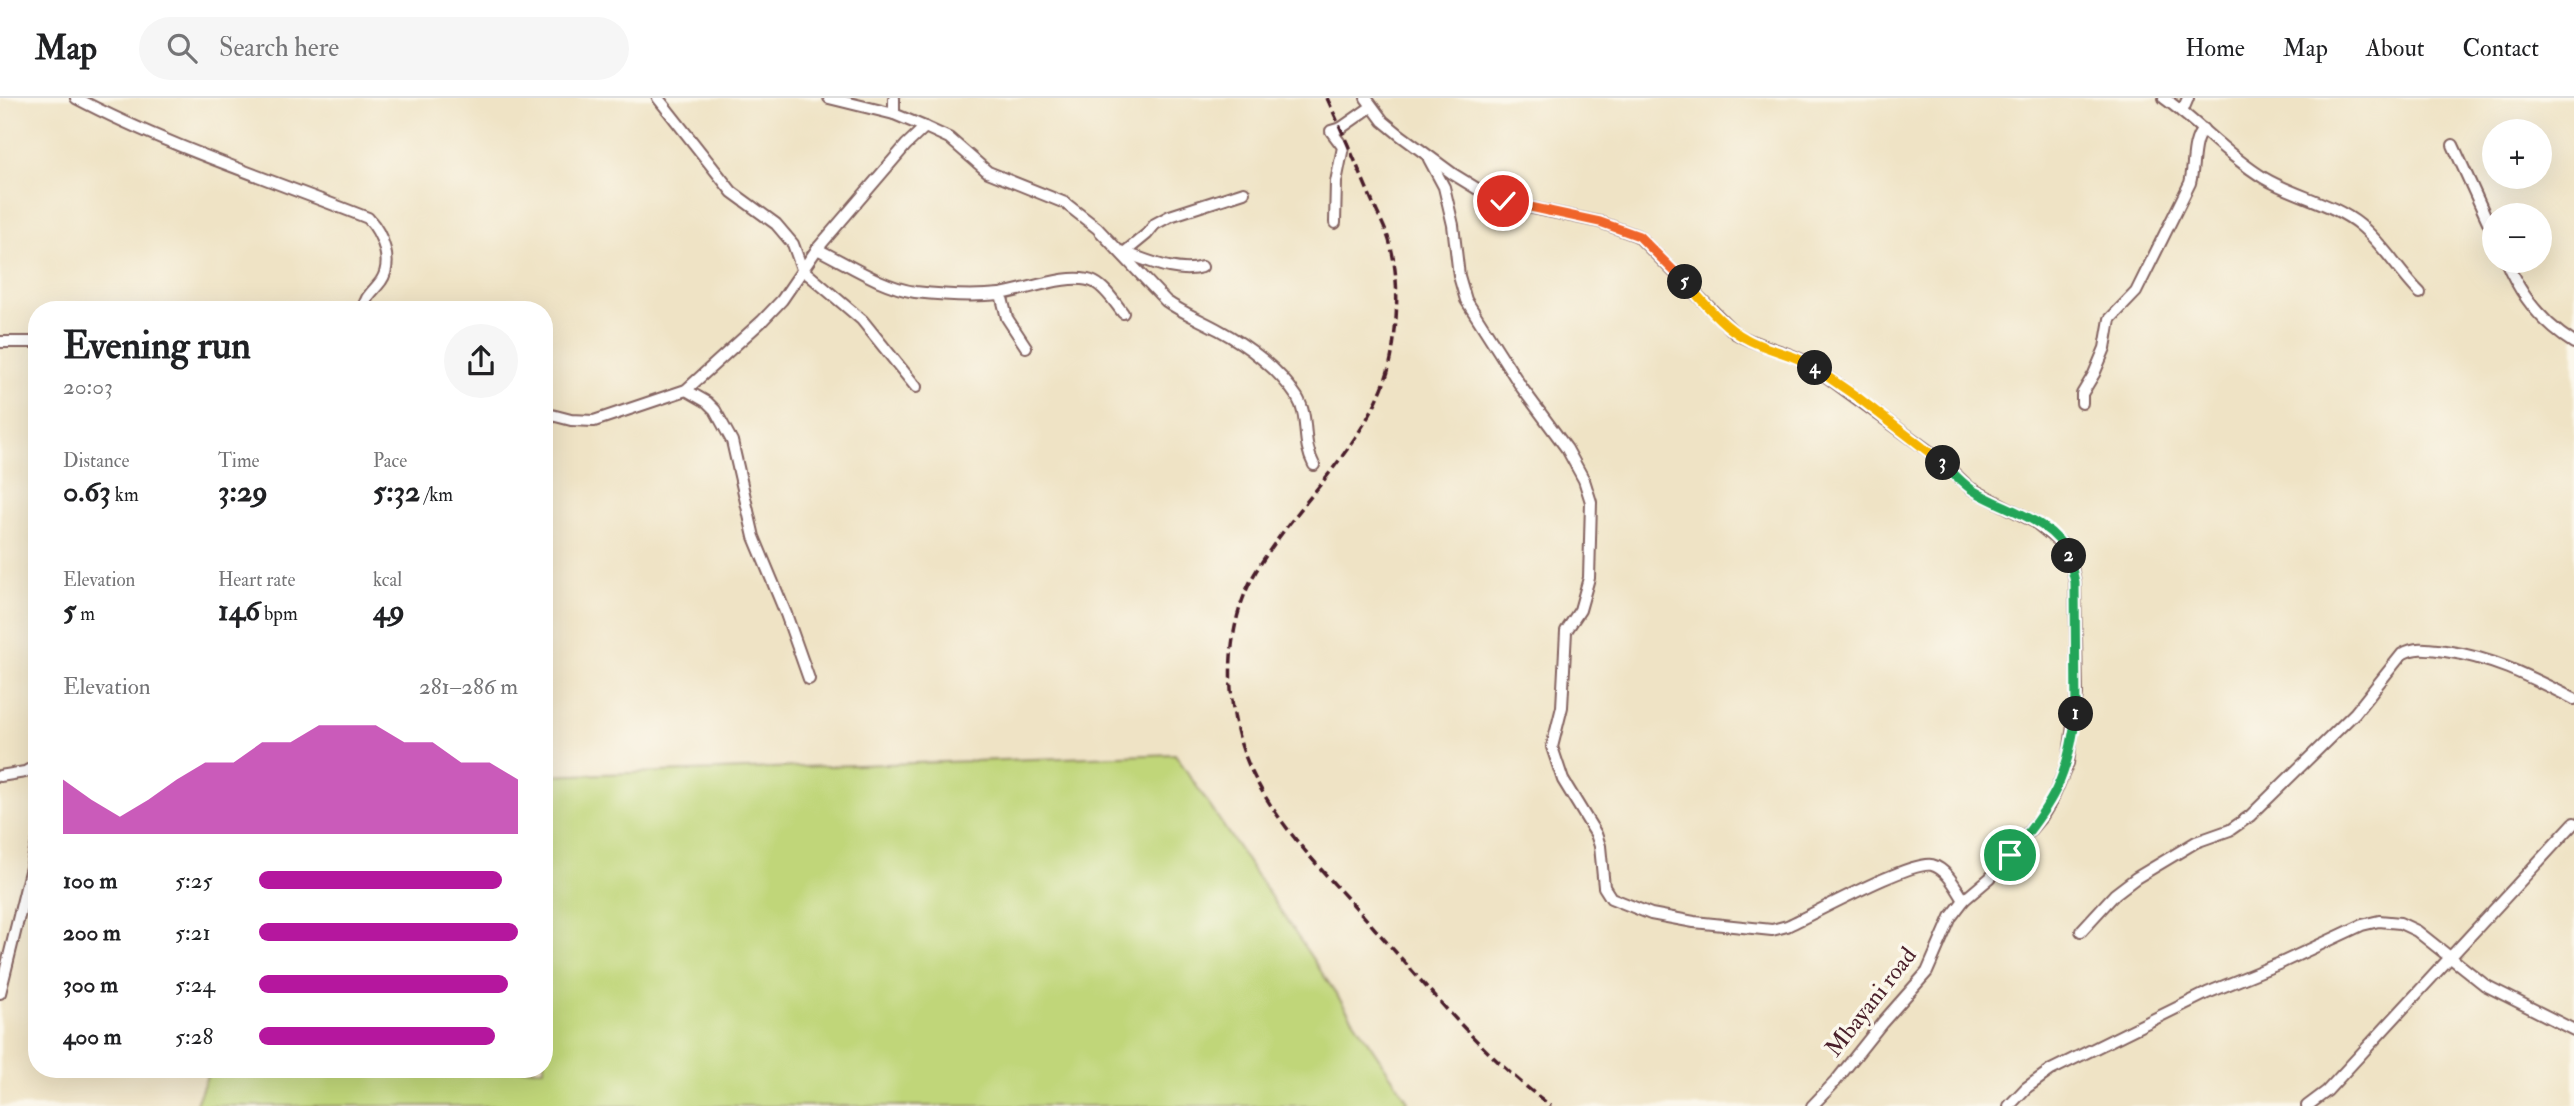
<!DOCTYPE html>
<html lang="en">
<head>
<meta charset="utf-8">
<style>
	:root { --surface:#fff; --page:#f6f6f6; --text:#202124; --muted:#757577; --line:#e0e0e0; --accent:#b5179e }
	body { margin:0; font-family:"IM FELL Double Pica",serif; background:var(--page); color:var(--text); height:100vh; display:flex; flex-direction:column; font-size:26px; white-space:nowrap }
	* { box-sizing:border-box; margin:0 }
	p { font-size:23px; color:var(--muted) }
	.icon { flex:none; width:38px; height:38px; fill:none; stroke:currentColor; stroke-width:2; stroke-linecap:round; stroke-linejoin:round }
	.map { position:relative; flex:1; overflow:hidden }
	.side { position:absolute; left:28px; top:203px; width:525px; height:777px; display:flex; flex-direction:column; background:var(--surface); border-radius:28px; box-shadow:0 7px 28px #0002 }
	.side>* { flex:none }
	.tools { position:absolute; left:2482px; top:21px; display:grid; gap:14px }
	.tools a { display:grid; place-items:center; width:70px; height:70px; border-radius:50%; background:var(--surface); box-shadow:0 7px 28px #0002; font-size:35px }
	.pin { position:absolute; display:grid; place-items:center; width:60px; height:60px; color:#fff; margin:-30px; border:4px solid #fff; border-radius:50%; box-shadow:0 2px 7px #0007 }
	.km { position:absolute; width:35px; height:35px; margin:-18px; border-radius:50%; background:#222; color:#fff; font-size:19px; line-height:35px; text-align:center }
	.round { display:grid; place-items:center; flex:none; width:74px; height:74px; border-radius:37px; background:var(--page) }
	.overview { display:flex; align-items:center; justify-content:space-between; height:119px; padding:0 35px }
	h1 { font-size:38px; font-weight:700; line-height:52px }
	.stats { display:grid; grid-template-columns:repeat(3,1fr); gap:10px; height:119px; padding:7px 35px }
	.stats div { display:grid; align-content:center }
	.stats b { font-size:30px; font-weight:700 }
	.stats small { font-size:19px; font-weight:400 }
	.stats p { font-size:19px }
	.chart { height:196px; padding:14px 35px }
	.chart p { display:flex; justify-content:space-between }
	.chart svg { width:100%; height:126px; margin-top:7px; fill:var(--accent); opacity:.7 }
	ul { padding:0 35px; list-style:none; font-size:23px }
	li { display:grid; grid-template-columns:112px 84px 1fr; align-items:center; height:52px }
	li i { height:18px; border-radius:9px; background:var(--accent) }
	header { display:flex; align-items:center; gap:42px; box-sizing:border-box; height:98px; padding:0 35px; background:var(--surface); border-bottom:2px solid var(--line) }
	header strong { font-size:33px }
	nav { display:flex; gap:38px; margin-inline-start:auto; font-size:24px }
	.search { width:490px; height:63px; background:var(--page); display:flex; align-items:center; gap:18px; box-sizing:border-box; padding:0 24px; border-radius:38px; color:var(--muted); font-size:26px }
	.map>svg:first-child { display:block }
</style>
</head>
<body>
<header>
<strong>Map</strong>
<div class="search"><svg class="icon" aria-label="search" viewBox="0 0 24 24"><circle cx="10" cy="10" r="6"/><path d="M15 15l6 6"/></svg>Search here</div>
<nav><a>Home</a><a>Map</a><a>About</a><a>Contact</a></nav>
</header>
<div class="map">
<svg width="2574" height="1008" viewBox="0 0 2574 1008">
	<rect width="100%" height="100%" fill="#fbf7ec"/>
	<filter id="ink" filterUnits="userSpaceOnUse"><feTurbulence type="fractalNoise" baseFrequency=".0143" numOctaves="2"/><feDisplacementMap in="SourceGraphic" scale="14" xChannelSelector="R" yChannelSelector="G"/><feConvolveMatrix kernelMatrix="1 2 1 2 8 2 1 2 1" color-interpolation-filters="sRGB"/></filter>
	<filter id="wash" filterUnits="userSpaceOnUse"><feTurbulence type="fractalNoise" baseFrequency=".00686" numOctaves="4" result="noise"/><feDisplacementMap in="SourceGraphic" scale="28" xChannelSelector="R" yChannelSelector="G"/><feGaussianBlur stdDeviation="1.57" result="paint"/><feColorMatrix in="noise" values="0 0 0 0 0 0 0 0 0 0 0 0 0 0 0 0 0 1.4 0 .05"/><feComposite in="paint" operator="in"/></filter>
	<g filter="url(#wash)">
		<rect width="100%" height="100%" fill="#efe3c5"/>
		<!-- green -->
		<polygon fill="#c0d679" stroke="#857a52" stroke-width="2" points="1175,656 1408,1003 1401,1008 195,1008 210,971 544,971 544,678"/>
	</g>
	<g filter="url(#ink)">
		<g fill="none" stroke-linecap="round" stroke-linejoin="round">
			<!-- minor casing -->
			<g stroke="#846461" stroke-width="14">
				<g id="minor">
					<path d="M76,0C167,48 272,82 368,120C382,135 394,164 381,183C373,194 365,198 363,212"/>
					<polyline points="658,0 732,94 776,126 793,146 802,171 862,222 916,289"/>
					<path d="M829,0L894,16L925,29L949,40L988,74L1065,105L1097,130L1166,203C1183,215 1201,222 1219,232C1247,247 1279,271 1297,299C1310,320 1301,343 1314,367"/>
					<polyline points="894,0 894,16"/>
					<path d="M1366,0L1383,23L1400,37L1453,76L1484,95L1518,107L1600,124L1638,138L1735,235C1758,249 1785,252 1808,265L1937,359L1970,390L2035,424L2062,446L2071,464L2075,484L2077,596L2068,665L2052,702L2043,717L1990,780L1964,802L1951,819L1927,874L1882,925L1835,984L1812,1008"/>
					<path d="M2164,0C2199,25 2228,58 2264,80C2294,98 2333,105 2360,127C2384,147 2399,174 2420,195"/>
					<polyline points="2182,14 2188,0"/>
					<polyline points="2453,47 2494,137"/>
					<path d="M1429,61L1444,89L1453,127L1459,178L1466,202L1522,290L1567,351L1584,382L1591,404L1589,480L1580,512L1566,533L1562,609L1552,649L1563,682L1596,736L1600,748L1604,789L1611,800L1651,816L1694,824L1772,832L1787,828C1812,817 1911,762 1932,767C1947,771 1956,790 1964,802"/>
					<polyline points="1335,125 1336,84 1343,49 1331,33 1341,30 1371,9"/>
					<path d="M817,151C848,166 881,189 915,194C942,197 972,199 1000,196C1024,193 1071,173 1094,184C1106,190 1115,205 1123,215"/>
					<path d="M1120,153C1145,161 1176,177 1202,169"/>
					<polyline points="1125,154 1147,136 1155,126 1170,118 1244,94"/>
					<path d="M2506,163C2520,196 2543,226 2574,245"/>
					<polyline points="1001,196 1007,220 1026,249"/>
					<polyline points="0,244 37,244"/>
					<polyline points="686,292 707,304 715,312 732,343 754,439 786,516 809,581"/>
					<path d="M2082,305V296L2094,276L2105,250L2110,221L2136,194L2190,85C2195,67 2191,45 2203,31"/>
					<polyline points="544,315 571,322 594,323 686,292 762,223 782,202 817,151 906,47 925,29"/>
					<polyline points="0,678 25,674 37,667"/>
					<path d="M2081,833L2115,796L2136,780L2196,744L2230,732L2250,718L2355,615L2402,556C2416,548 2429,551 2445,553C2494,560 2530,579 2574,601"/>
					<polyline points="0,895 37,745"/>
					<polyline points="2009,1008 2026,990 2051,972 2207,895 2283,864 2362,827 2379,823 2400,825 2417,833 2485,887 2574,932"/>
					<polyline points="2307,1008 2327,993 2574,725"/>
				</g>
			</g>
			<!-- minor -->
			<use href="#minor" stroke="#fff" stroke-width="10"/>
			<!-- rail -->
			<path stroke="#4a1f2b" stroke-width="3.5" stroke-dasharray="10 5" stroke-linecap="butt" d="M1327,0C1342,33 1356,65 1370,98C1376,113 1384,127 1389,142C1399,176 1398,214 1393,249C1383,333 1297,403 1255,475C1225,526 1224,600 1244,655C1269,723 1328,777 1375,831C1431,893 1483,958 1551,1008"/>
		</g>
	</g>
	<g fill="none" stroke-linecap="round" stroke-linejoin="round" filter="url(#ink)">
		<!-- split-1 casing -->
		<g stroke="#fff" stroke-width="14">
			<path id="split-1" d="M2010,757C2052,707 2068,681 2076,616"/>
		</g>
		<!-- split-2 casing -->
		<g stroke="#fff" stroke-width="14">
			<polyline id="split-2" points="2069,458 2075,484 2076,616"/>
		</g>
		<!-- split-3 casing -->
		<g stroke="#fff" stroke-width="14">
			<path id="split-3" d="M1943,365C1952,374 1961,384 1971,391C2003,412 2052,420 2069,458"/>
		</g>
		<!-- split-4 casing -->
		<g stroke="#fff" stroke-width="14">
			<polyline id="split-4" points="1815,270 1860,301 1943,365"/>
		</g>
		<!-- split-5 casing -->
		<g stroke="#fff" stroke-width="14">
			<path id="split-5" d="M1685,184C1703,203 1722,228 1745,240C1767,253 1794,255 1815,270"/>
		</g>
		<!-- split-6 casing -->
		<g stroke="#fff" stroke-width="14">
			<polyline id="split-6" points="1549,113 1600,124 1639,138 1685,184"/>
		</g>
		<!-- split-7 casing -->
		<g stroke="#fff" stroke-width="14">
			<polyline id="split-7" points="1503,103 1549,113"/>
		</g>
		<!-- split-1 -->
		<use href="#split-1" stroke="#22a559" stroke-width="9"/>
		<!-- split-2 -->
		<use href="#split-2" stroke="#22a559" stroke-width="9"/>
		<!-- split-3 -->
		<use href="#split-3" stroke="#22a559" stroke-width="9"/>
		<!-- split-4 -->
		<use href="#split-4" stroke="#f5b400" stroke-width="9"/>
		<!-- split-5 -->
		<use href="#split-5" stroke="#f5b400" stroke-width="9"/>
		<!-- split-6 -->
		<use href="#split-6" stroke="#f0652b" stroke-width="9"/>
		<!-- split-7 -->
		<use href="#split-7" stroke="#f0652b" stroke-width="9"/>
	</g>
	<g text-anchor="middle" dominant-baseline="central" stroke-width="7" stroke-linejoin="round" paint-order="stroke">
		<!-- street labels -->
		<g font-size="24" fill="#4a1f2b" stroke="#fbf7ec">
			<text transform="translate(1871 904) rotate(-52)">Mbayani road</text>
		</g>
	</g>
</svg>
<div class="tools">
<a>+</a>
<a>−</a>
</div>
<div class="pin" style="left:2010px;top:757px;background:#1e9e55"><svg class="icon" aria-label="arrive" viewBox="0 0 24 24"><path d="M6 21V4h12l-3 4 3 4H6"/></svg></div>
<div class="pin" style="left:1503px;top:103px;background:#d93025"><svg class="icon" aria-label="check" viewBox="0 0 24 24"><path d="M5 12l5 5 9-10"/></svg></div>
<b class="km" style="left:2076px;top:616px">1</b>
<b class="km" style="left:2069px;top:458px">2</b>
<b class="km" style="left:1943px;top:365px">3</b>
<b class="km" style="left:1815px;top:270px">4</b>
<b class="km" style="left:1685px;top:184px">5</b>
<section class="side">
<div class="overview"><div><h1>Evening run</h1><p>20:03</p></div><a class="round"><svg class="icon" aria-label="share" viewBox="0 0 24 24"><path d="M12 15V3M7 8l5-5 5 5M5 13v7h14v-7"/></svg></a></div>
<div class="stats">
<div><p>Distance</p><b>0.63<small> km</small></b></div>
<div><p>Time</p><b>3:29</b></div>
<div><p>Pace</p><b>5:32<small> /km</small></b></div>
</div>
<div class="stats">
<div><p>Elevation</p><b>5<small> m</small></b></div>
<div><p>Heart rate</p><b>146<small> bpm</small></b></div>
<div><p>kcal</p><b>49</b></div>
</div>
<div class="chart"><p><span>Elevation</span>281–286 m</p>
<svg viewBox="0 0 160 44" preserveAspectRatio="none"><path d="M0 44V25L10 32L20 38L30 32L40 25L50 19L60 19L70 12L80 12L90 6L100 6L110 6L120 12L130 12L140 19L150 19L160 25V44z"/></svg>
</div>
<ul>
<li><b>100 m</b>5:25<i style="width:94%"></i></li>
<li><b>200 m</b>5:21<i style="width:100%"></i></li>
<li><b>300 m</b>5:24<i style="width:96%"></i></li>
<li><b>400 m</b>5:28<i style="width:91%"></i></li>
</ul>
</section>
</div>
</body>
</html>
